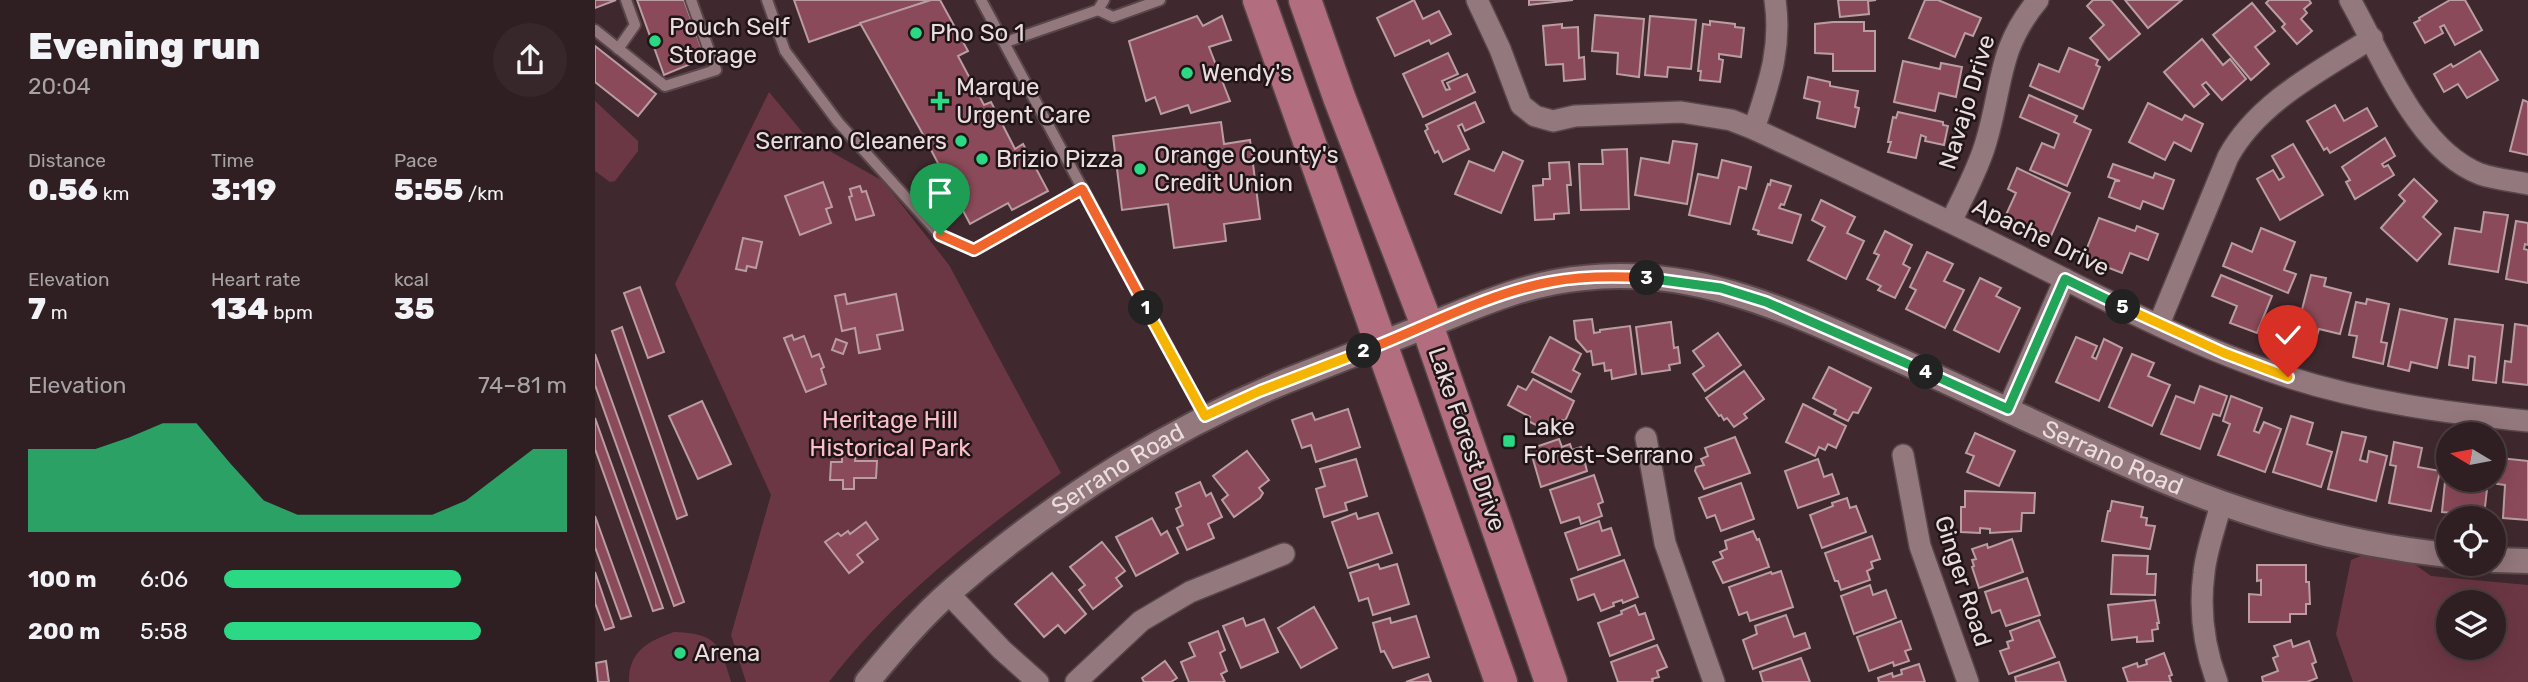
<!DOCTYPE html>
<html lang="en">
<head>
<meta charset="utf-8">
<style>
	:root { --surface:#2f1f22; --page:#37272a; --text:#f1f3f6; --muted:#a7a2a5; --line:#4a3d40; --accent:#2bd884 }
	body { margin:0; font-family:Rubik,sans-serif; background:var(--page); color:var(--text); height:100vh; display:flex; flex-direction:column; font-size:26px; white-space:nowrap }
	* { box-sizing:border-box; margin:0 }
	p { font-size:23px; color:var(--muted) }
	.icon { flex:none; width:38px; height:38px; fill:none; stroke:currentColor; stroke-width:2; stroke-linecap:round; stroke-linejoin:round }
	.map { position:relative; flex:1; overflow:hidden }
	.details { display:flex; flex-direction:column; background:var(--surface); width:595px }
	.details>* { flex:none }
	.needle { width:46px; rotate:280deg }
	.buttons { position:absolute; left:1841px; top:422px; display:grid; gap:14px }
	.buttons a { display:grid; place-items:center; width:70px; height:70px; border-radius:50%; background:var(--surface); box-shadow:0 7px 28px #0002,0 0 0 2px var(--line); font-size:35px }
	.pin { position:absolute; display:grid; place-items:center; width:60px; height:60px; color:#fff; margin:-72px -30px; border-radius:50% 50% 50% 0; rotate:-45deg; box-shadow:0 0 7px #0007 }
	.pin .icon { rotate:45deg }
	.km { position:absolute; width:35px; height:35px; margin:-18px; border-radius:50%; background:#222; color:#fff; font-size:19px; line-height:35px; text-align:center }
	.round { display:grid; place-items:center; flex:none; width:74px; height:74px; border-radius:37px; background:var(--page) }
	.head { display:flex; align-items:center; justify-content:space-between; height:119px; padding:0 28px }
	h1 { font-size:38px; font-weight:800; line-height:52px }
	.stats { display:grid; grid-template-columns:repeat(3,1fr); gap:10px; height:119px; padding:7px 28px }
	.stats div { display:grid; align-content:center }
	.stats b { font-size:30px; font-weight:800 }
	.stats small { font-size:19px; font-weight:400 }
	.stats p { font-size:19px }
	.chart { height:196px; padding:14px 28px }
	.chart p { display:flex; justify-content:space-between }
	.chart svg { width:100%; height:126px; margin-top:7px; fill:var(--accent); opacity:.7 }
	ul { padding:0 28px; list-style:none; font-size:23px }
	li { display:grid; grid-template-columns:112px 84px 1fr; align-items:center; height:52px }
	li i { height:18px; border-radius:9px; background:var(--accent) }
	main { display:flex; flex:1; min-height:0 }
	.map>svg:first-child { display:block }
</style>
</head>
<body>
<main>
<section class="details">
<div class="head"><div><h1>Evening run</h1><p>20:04</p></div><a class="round"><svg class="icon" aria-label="share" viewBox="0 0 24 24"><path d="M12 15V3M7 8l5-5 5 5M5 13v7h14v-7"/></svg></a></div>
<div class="stats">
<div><p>Distance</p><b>0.56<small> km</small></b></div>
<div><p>Time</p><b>3:19</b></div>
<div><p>Pace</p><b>5:55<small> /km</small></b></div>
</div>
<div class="stats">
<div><p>Elevation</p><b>7<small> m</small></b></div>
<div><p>Heart rate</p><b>134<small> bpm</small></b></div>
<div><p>kcal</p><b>35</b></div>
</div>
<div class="chart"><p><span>Elevation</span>74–81 m</p>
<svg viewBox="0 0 160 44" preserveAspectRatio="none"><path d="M0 44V15L10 15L20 15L30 11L40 6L50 6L60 20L70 33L80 38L90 38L100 38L110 38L120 38L130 33L140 24L150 15L160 15V44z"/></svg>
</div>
<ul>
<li><b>100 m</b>6:06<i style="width:69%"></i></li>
<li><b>200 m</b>5:58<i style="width:75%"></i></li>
</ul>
</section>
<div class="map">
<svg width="1933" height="682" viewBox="0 0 1933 682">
	<rect width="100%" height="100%" fill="#3f292e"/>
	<!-- green -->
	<g fill="#6c3744" fill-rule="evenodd">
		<path d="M174,92L213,139L288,181L354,265L466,473C382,534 298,599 234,682H151L136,635L176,495L80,284Z"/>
		<polygon points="0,101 43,141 43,151 20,181 15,182 0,171"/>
		<path d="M1793,545L1836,576L1933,585V682H1758L1741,634L1756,560ZM1853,602H1899V648H1853Z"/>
		<path d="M79,632C121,633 125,644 136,682H34C33,651 54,641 79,632Z"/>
	</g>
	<!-- building -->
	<g fill="#8b4a59" stroke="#b99da3" stroke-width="2">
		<polygon points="0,0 21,0 0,8"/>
		<polygon points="42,0 89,0 110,58 69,75"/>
		<polygon points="199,0 336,0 214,42"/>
		<polygon points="336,0 345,0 373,51 363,56 389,105 396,102 420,149 428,144 453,191 417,210 413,203 375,224 325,129 265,23"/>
		<polygon points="819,0 828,19 844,11 856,34 836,44 834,40 800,56 782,18"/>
		<polygon points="934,0 978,0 934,5"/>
		<polygon points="1243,0 1281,0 1273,1 1274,14 1245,17"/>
		<polygon points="1330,0 1343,0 1386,18 1378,36 1370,33 1360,57 1314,38"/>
		<polygon points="1498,0 1516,0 1545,34 1514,60 1495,38 1509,25 1492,6"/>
		<polygon points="1530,0 1587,0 1553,28"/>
		<polygon points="1674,0 1714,0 1716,3 1709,9 1712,13 1706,19 1717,31 1702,44 1687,27 1690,24 1671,3"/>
		<polygon points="1855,0 1870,0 1887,30 1860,45 1849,25 1845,27 1848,33 1830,43 1819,23 1825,20 1824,18"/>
		<polygon points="1657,3 1680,31 1660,47 1674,64 1656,80 1618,35"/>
		<polygon points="1000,15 1049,19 1044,77 1022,74 1023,53 997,51"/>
		<polygon points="602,16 608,26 627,16 636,40 614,47 635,101 596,113 593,105 566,114 560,97 551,101 534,41"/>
		<polygon points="1055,16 1101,20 1096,69 1073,67 1072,77 1050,75"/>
		<polygon points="1115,21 1140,24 1140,27 1149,28 1146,57 1124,54 1124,59 1128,60 1125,82 1105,80 1106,71 1103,71 1108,24 1115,25"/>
		<polygon points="1238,22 1269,22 1269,31 1280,31 1280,71 1238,71 1238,54 1220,53 1220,24"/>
		<polygon points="967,24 967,28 983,27 984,58 989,57 990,79 969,81 968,64 951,65 948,26"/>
		<polygon points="1607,39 1628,65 1635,59 1651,79 1627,100 1611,82 1607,85 1614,94 1599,107 1569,72"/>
		<polygon points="0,46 61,94 43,116 0,82"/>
		<polygon points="1474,48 1503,60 1501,65 1505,67 1488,109 1435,86 1444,64 1464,72"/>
		<polygon points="1885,51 1903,80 1872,98 1863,84 1849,92 1839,74 1856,64 1858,67"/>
		<polygon points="853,53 863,74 847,81 851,90 855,89 852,83 872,74 880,92 828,117 808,74"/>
		<polygon points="1308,61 1345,69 1346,63 1367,67 1361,97 1344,93 1340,111 1299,102"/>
		<polygon points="1213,77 1235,82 1235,86 1263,91 1260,107 1264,108 1260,127 1222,118 1225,102 1209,98"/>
		<polygon points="1434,95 1482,116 1479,122 1496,130 1472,186 1435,170 1447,143 1459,148 1464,134 1425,117"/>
		<polygon points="1928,100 1933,102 1933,155 1915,151"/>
		<polygon points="880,102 889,122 870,131 867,124 863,126 874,149 848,162 843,151 840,153 830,131 833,129 831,125"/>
		<polygon points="1553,103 1587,120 1590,115 1608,124 1596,151 1579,142 1570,160 1534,142"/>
		<polygon points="1740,105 1749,121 1772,108 1782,126 1735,153 1732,148 1729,150 1712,121"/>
		<polygon points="1303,112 1348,122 1348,125 1353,126 1349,145 1330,141 1331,137 1326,135 1321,158 1293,152 1296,142 1293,142 1298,117 1301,118"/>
		<polygon points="626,122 629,144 655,140 665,219 629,224 631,241 579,248 573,204 527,210 518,136"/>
		<polygon points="1790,138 1800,156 1787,164 1789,167 1793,165 1799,175 1760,199 1751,182 1755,180 1747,167"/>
		<polygon points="1078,141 1102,144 1092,204 1040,195 1046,158 1074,163"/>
		<polygon points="1698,144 1728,195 1685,220 1662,179 1678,170 1684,180 1689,177 1677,156"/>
		<polygon points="1032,149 1034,209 986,210 984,164 1008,164 1007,150"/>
		<polygon points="908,152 928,161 906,213 860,194 874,161 899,171"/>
		<polygon points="1127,160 1156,167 1151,189 1144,187 1135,224 1094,215 1103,174 1123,178"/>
		<polygon points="974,162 976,185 972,185 974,213 959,214 959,219 940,220 938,186 948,185 948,179 955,179 954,163"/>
		<polygon points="1518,164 1558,178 1560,173 1579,180 1568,209 1548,201 1545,209 1514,197 1520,181 1525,181 1513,177"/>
		<polygon points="1422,168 1475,193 1456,236 1410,217 1421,193 1413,189"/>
		<polygon points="1819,179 1842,201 1828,217 1846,234 1822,261 1786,228 1810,201 1804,195"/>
		<polygon points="1176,180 1196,186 1189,205 1186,204 1184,208 1206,215 1197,243 1163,234 1164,231 1158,229 1173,184 1175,185"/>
		<polygon points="228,182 237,207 231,209 236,223 205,235 190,196"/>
		<polygon points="265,186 267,192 271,191 279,215 261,220 254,197 257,196 255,189"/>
		<polygon points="1226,200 1260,217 1252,233 1269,241 1251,279 1213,260 1230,227 1217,220"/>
		<polygon points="1889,212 1913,215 1903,272 1854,264 1860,228 1886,232"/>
		<polygon points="1504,218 1540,231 1542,226 1563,234 1553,260 1535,253 1527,273 1488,258"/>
		<polygon points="1921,221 1933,223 1933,245 1930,244 1929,249 1933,250 1933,283 1911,279"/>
		<polygon points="1666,228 1700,242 1689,270 1701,274 1693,293 1628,266 1637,243 1657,252"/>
		<polygon points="1290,231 1317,245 1308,264 1315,268 1300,298 1283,290 1286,286 1272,279 1284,255 1279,253"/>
		<polygon points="148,238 167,242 161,268 152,266 151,271 141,269"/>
		<polygon points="1332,252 1358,264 1349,281 1369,290 1350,328 1311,309 1321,290 1315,287"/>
		<polygon points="1626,275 1677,296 1662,333 1635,323 1642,306 1617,296"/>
		<polygon points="1716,275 1731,278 1729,286 1756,293 1745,334 1724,329 1719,346 1693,339 1699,316 1705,317"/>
		<polygon points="1385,278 1406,288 1401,296 1425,308 1404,352 1359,330"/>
		<polygon points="45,287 69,352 53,358 29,293"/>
		<polygon points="250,294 252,304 301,294 308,330 282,335 285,349 264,353 260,328 247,331 240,296"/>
		<polygon points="1772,299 1794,304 1786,342 1792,343 1788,364 1758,357 1762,336 1754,335 1761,302 1771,304"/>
		<polygon points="1805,309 1852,319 1842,368 1816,362 1814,371 1793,366"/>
		<polygon points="997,319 999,333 1005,332 1005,330 1035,326 1041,374 1017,379 1016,370 1010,371 1009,363 998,365 996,351 992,352 981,339 979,321"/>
		<polygon points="1860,319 1908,325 1901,383 1878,380 1880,357 1874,356 1873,368 1854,365"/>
		<polygon points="1076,322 1079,348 1083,347 1085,363 1074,365 1075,370 1047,374 1041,327"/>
		<polygon points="1920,324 1933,326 1933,385 1908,382 1910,361 1916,362"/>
		<polygon points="27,327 92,515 82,519 17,331"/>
		<polygon points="1123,333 1146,365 1110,391 1098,374 1109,366 1098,351"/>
		<polygon points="197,335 199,340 209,336 217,357 224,354 229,367 226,369 231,384 211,392 189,338"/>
		<polygon points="955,337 986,354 978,370 985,374 976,392 937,372"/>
		<polygon points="1481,337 1502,346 1497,357 1501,359 1509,339 1527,348 1504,401 1461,382"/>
		<polygon points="241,339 252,343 248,354 237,350"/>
		<polygon points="0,354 89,602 79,606 0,385"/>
		<polygon points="1537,354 1559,363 1553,376 1575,385 1557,426 1514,407"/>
		<polygon points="1234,367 1276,388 1263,413 1258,412 1253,421 1239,414 1241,410 1218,398"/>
		<polygon points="1149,371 1169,399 1149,414 1152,418 1139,427 1132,418 1129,420 1126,415 1124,416 1111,398"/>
		<polygon points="938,379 979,401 970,421 967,420 964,426 960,424 955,432 933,421 935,417 913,405 923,386 931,390"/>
		<polygon points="1605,386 1632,396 1625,416 1618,414 1605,449 1566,434 1581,396 1599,403"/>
		<polygon points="1636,396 1667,408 1659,431 1664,433 1669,422 1686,429 1670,472 1623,455 1635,424 1628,421"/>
		<polygon points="107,401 136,464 103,479 74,416"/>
		<polygon points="1208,404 1251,426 1241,448 1233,444 1230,450 1224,447 1220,456 1191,442"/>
		<polygon points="753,409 765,447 721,462 716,445 707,448 697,420 717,413 720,420"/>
		<polygon points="1696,416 1718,423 1712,444 1737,452 1726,487 1678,472"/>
		<polygon points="0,418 68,608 58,611 0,449"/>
		<polygon points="1747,432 1771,437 1765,460 1772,462 1774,451 1792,456 1781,501 1733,489"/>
		<polygon points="1380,433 1420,451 1404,486 1372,472 1379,456 1371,453"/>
		<polygon points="1140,437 1155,473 1109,489 1100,471 1101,467 1109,465 1106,459 1113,456 1110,448"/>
		<polygon points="964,439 967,447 975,444 977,450 986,447 992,471 946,487 935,449"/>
		<polygon points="1799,442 1827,448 1823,467 1845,471 1836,511 1794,503 1801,466 1795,465"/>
		<polygon points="652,451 674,480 664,488 668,493 665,498 639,517 627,500 633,495 618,476"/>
		<polygon points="247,452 261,452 260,461 282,461 281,478 259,478 259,489 248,489 248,480 235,480 236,462 247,462"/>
		<polygon points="1905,458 1933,461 1933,520 1908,518 1910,485 1902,484"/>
		<polygon points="761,459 772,496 750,503 752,510 729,517 721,489 730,486 725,469"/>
		<polygon points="1223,459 1229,477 1237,474 1244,494 1203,508 1190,471"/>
		<polygon points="1851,471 1853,471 1853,480 1893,480 1889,516 1847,512"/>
		<polygon points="999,475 1008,502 1003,504 1007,516 986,524 984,517 966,523 955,490"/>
		<polygon points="605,482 611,496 616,493 627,517 613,524 619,538 592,550 582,528 588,525 581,509 586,506 581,493"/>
		<polygon points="1146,483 1159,519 1126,531 1120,515 1112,518 1104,498"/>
		<polygon points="1370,491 1440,493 1439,513 1427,513 1426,531 1395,533 1395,529 1385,528 1385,533 1366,532 1366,507 1370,507"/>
		<polygon points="1252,498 1255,508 1261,506 1271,532 1227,548 1215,515 1238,506 1237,503"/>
		<polygon points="1517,501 1548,507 1546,517 1552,518 1551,525 1560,526 1555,549 1507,541 1513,511 1515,511"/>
		<polygon points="761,513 763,519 783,513 797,553 753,568 737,522"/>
		<polygon points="0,516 36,616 26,619 0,547"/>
		<polygon points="557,518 566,535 572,531 583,553 541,576 521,537"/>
		<polygon points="1004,521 1007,531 1016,528 1025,555 983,570 970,533"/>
		<polygon points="271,522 283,539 262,555 268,562 254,573 230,542 243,533 246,536 253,531 255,534"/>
		<polygon points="1158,531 1162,540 1164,539 1174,567 1128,583 1118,562 1128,558 1125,552 1132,549 1130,541"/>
		<polygon points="1277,536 1285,559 1276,562 1278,568 1272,571 1275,580 1246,590 1243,581 1240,581 1230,553"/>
		<polygon points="1417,539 1428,572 1384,588 1377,567 1379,566 1377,560 1381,559 1377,549 1392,544 1393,548"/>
		<polygon points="507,542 530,571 521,578 527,586 498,609 484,590 490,585 475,567"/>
		<polygon points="1518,555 1553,556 1552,574 1561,574 1560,595 1516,594"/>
		<polygon points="1029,560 1043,597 1028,603 1027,600 1018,603 1019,606 1006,611 999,594 983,600 976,579"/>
		<polygon points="783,564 785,569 802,564 814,604 778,615 773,598 764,601 755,573"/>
		<polygon points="1662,565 1711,565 1711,582 1714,582 1715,604 1711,604 1711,614 1695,614 1695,622 1654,622 1654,594 1666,595 1666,580 1662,581"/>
		<polygon points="1186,571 1198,607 1155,621 1152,612 1144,615 1134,587 1176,572 1177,574"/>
		<polygon points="0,572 19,627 10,630 0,603"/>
		<polygon points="457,573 491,614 470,633 463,625 449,637 420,604"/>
		<polygon points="1432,578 1445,615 1411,626 1405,610 1397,613 1390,592"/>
		<polygon points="1275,585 1278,595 1291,590 1301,618 1259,634 1246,596"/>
		<polygon points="1560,600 1564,623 1562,623 1563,629 1557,630 1558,641 1542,642 1542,637 1517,640 1513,605"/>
		<polygon points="1040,605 1044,615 1050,613 1059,639 1015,656 1003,623 1027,614 1026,611"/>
		<polygon points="719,607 742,648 706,668 683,628"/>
		<polygon points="1191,615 1199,637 1210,633 1215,648 1158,669 1148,640 1162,634 1160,626"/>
		<polygon points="821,616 834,657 798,668 789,651 786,652 778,623 795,618 796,623"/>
		<polygon points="648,618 651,626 669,619 683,652 646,668 628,626"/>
		<polygon points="1444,620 1460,657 1414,674 1405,651 1414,648 1412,642 1418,640 1415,631"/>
		<polygon points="1306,621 1316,649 1310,651 1314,661 1299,666 1298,662 1274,671 1262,637"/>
		<polygon points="623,631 630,650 625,653 632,671 626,674 630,682 594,682 586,662 600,656 594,643"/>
		<polygon points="1696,640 1698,647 1714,641 1721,662 1717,664 1722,678 1712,682 1668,682 1667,677 1683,671 1678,658 1683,656 1679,646"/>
		<polygon points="1062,645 1072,667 1062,671 1064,677 1057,679 1058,682 1023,682 1016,662"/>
		<polygon points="1569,653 1577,675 1574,676 1576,682 1533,682 1528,668 1542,663 1543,667 1552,664 1551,660"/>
		<polygon points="1206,658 1215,682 1168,682 1165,672"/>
		<polygon points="11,661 14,682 3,682 1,663"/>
		<polygon points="570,661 582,678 576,682 549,682 547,678"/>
		<polygon points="1464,662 1471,682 1421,682 1420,677"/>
		<polygon points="1324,664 1330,682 1284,682 1283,678 1297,673 1298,677 1307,674 1306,670"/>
		<polygon points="833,674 836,682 811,682"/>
	</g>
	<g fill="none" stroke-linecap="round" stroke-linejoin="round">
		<!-- service casing -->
		<g stroke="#58464a" stroke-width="14">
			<g id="service">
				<polyline points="172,0 190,51 243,122 345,235 379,250 487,189"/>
				<polyline points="386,0 610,416"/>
				<polyline points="503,10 518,17 565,0"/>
				<polyline points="0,30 70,86 121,70 96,0"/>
				<polyline points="411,42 503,10 509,0"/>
				<polyline points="23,49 40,25 31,0"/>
			</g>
		</g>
		<!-- minor casing -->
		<g stroke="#58464a" stroke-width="24">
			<g id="minor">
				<path d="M882,0L905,49L926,105L940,116L958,121L980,116L1086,112L1136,120L1159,129C1247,170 1335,212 1422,255C1509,299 1600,348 1693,377C1771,402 1852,413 1933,421"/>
				<path d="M1755,0C1787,56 1822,150 1885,174C1900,179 1918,181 1933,184"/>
				<path d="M1159,129C1174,83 1187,48 1180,0"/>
				<path d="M1356,222C1368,196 1383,170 1391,142C1408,86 1402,49 1443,0"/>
				<path d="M1564,324L1633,157C1663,102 1725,71 1777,38"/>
				<polyline points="1413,409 1470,279"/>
				<polyline points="1051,438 1070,543 1119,682"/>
				<polyline points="1308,455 1325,546 1373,682"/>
				<polyline points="353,593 407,650 443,682"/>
				<polyline points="481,682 546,621 595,592 689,554"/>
				<path d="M1622,682C1609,647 1604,610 1609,573C1611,550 1621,526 1626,503"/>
			</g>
		</g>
		<!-- tertiary casing -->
		<g stroke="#58464a" stroke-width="28">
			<g id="tertiary">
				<polyline points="1899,560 1933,561"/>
				<path id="s1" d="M272,682C297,652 326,617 356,591C461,499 583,422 714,372C761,354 807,335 854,317C898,299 941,282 989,278C1096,266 1189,309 1284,351C1378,392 1470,439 1565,479C1655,517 1755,545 1853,555"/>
			</g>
		</g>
		<!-- primary casing -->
		<g stroke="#58464a" stroke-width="35">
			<g id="primary">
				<polyline points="664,0 906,682"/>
				<polyline points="710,0 744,97 832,325 956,682"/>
			</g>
		</g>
		<!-- service -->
		<use href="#service" stroke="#93787d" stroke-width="10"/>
		<!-- minor -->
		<use href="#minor" stroke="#93787d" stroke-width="21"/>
		<!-- tertiary -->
		<use href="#tertiary" stroke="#93787d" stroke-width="24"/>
		<!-- primary -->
		<use href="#primary" stroke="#b26e7e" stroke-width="32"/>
	</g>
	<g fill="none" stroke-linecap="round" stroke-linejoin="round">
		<!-- split-1 casing -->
		<g stroke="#fff" stroke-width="14">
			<polyline id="split-1" points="345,235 379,250 487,189 551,308"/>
		</g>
		<!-- split-2 casing -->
		<g stroke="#fff" stroke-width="14">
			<polyline id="split-2" points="551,308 610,416 665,391 769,351"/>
		</g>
		<!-- split-3 casing -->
		<g stroke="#fff" stroke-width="14">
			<path id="split-3" d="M769,351C828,328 894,293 955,282C987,276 1020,276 1052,278"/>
		</g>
		<!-- split-4 casing -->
		<g stroke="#fff" stroke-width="14">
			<polyline id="split-4" points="1052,278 1126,288 1171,302 1331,372"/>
		</g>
		<!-- split-5 casing -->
		<g stroke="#fff" stroke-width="14">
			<polyline id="split-5" points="1331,372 1413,409 1470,279 1528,307"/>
		</g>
		<!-- split-6 casing -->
		<g stroke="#fff" stroke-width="14">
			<polyline id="split-6" points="1528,307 1629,353 1693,377"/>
		</g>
		<!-- split-1 -->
		<use href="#split-1" stroke="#f0652b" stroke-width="9"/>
		<!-- split-2 -->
		<use href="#split-2" stroke="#f5b400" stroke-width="9"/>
		<!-- split-3 -->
		<use href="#split-3" stroke="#f0652b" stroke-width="9"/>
		<!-- split-4 -->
		<use href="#split-4" stroke="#22a559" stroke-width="9"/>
		<!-- split-5 -->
		<use href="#split-5" stroke="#22a559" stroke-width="9"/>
		<!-- split-6 -->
		<use href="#split-6" stroke="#f5b400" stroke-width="9"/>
	</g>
	<!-- markers -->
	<g fill="#2bd884" stroke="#1f1517" stroke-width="2.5">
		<circle cx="321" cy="33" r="7"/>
		<circle cx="60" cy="41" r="7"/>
		<circle cx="592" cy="73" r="7"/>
		<path d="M341.5 90.5h7v7h7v7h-7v7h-7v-7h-7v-7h7z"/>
		<circle cx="366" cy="141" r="7"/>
		<circle cx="387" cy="159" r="7"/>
		<circle cx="545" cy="169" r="7"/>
		<rect x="907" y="434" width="14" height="14" rx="3.5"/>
		<circle cx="85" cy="653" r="7"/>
	</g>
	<g text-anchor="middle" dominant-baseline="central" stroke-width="5" stroke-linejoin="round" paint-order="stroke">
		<!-- poi labels -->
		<g font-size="24" fill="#ebdcdf" stroke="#1f1517" text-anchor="start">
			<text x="74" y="27">Pouch Self<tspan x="74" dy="28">Storage</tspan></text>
			<text x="335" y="33">Pho So 1</text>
			<text x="606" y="73">Wendy's</text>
			<text x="361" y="87">Marque<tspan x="361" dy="28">Urgent Care</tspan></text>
			<text x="352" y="141" text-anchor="end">Serrano Cleaners</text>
			<text x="559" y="155">Orange County's<tspan x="559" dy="28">Credit Union</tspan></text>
			<text x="401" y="159">Brizio Pizza</text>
			<text x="928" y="427">Lake<tspan x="928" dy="28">Forest-Serrano</tspan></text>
			<text x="99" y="653">Arena</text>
		</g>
		<!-- street labels -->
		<g font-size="24" fill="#ebdcdf" stroke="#1f1517">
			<text transform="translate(1372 102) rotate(-73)">Navajo Drive</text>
			<text transform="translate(1446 237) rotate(26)">Apache Drive</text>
			<text transform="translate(872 439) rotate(71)">Lake Forest Drive</text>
			<text stroke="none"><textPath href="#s1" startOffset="1402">Serrano Road</textPath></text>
			<text stroke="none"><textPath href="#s1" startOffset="331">Serrano Road</textPath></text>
			<text transform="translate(1368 581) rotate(72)">Ginger Road</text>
		</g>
		<!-- park labels -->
		<g font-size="24" fill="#fcbfca" stroke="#1f1517">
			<text x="295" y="420">Heritage Hill<tspan x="295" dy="28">Historical Park</tspan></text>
		</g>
	</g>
</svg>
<div class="buttons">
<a><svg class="needle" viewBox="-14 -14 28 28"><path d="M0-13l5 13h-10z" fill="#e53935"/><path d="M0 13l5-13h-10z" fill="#a7a2a5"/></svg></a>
<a><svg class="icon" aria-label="locate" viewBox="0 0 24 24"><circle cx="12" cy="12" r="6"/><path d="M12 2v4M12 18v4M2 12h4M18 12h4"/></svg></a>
<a><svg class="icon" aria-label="layers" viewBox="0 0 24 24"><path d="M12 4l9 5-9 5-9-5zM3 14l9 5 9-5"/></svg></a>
</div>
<div class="pin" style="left:345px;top:235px;background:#1e9e55"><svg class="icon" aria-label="arrive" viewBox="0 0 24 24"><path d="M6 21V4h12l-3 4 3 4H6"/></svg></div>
<div class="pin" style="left:1693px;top:377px;background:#d93025"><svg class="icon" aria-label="check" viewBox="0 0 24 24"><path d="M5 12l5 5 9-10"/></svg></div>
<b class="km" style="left:551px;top:308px">1</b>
<b class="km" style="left:769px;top:351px">2</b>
<b class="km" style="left:1052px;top:278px">3</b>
<b class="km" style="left:1331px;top:372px">4</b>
<b class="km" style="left:1528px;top:307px">5</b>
</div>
</main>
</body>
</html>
